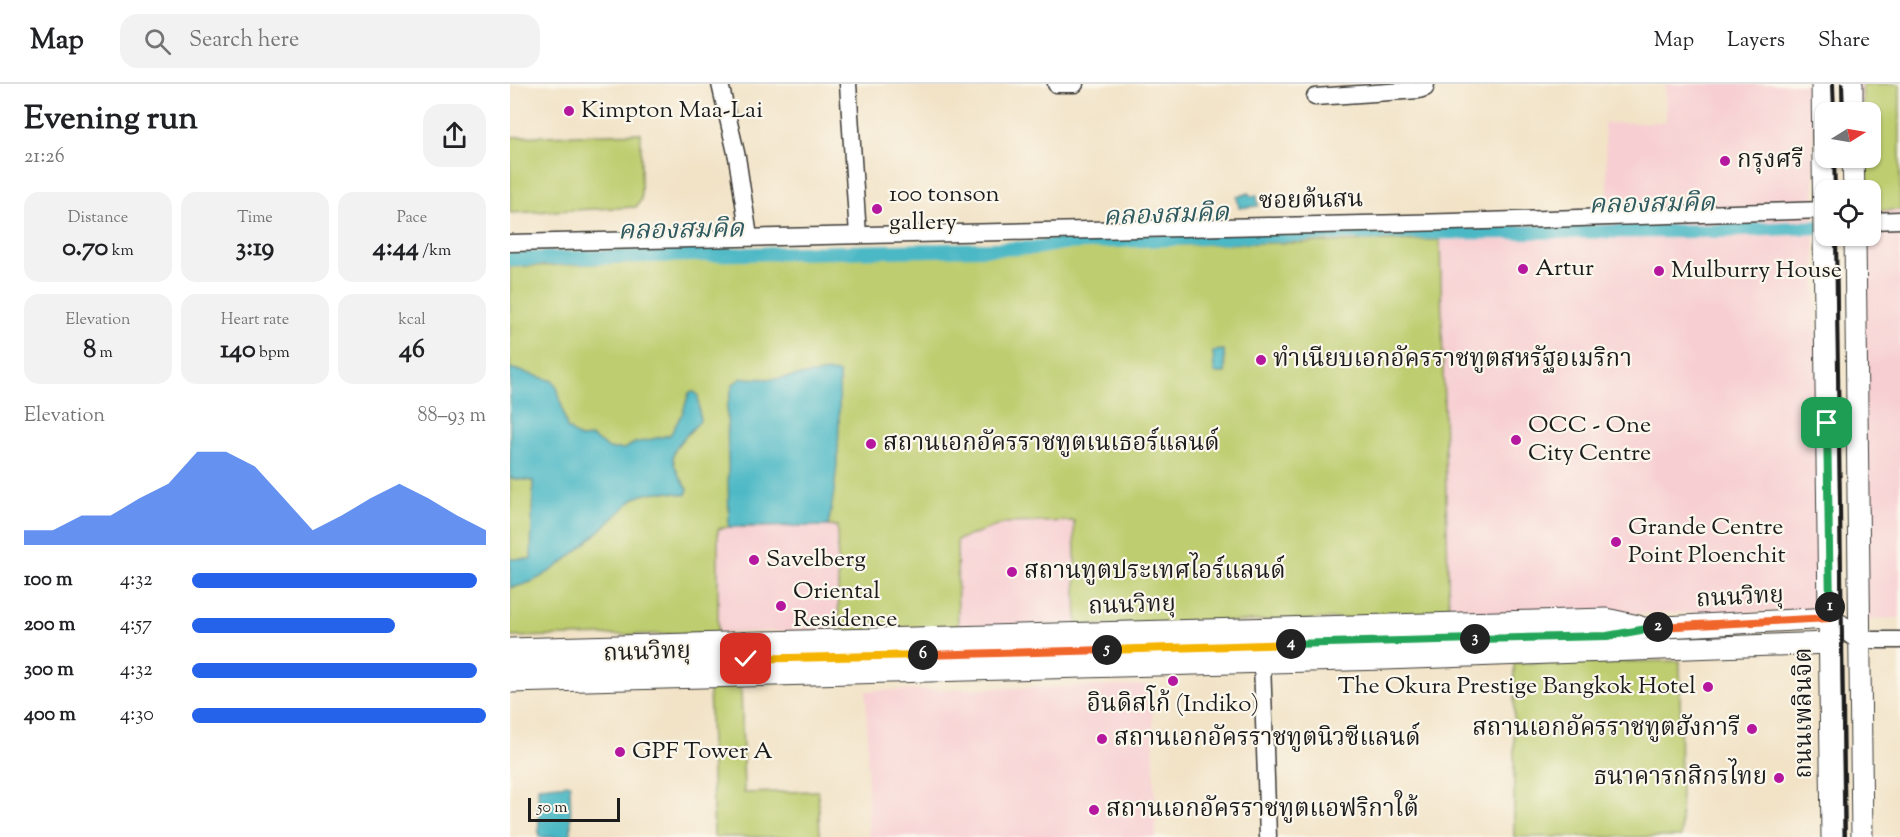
<!DOCTYPE html>
<html lang="en">
<head>
<meta charset="utf-8">
<style>
	:root { --surface:#fff; --page:#f2f2f2; --text:#202124; --muted:#757577; --line:#e0e0e0; --accent:#2563eb }
	body { margin:0; font-family:"Sorts Mill Goudy","Noto Serif Thai",serif; background:var(--page); color:var(--text); height:100vh; display:flex; flex-direction:column; font-size:22px; white-space:nowrap }
	* { box-sizing:border-box; margin:0 }
	p { font-size:20px; color:var(--muted) }
	.icon { flex:none; width:33px; height:33px; fill:none; stroke:currentColor; stroke-width:2; stroke-linecap:round; stroke-linejoin:round }
	.map { position:relative; flex:1; overflow:hidden }
	.drawer { display:flex; flex-direction:column; background:var(--surface); width:510px }
	.drawer>* { flex:none }
	.needle { width:39px; rotate:79deg }
	.fabs { position:absolute; left:1305px; top:18px; display:grid; gap:12px }
	.fabs a { display:grid; place-items:center; width:66px; height:66px; border-radius:12px; background:var(--surface); box-shadow:0 2px 4px #0004; font-size:30px }
	.scale { position:absolute; left:18px; bottom:15px; width:92px; box-sizing:border-box; padding-left:6px; border:3px solid #1c1c1c; border-top:0; font-size:16px; line-height:21px; white-space:nowrap; color:#1c1c1c; -webkit-text-stroke:4px #fbf7ec; paint-order:stroke }
	.pin { position:absolute; display:grid; place-items:center; width:51px; height:51px; color:#fff; margin:-26px; border-radius:12px; box-shadow:0 3px 9px #0006 }
	.km { position:absolute; width:30px; height:30px; margin:-15px; border-radius:50%; background:#222; color:#fff; font-size:16px; line-height:30px; text-align:center }
	.round { display:grid; place-items:center; flex:none; width:63px; height:63px; border-radius:18px; background:var(--page) }
	.summary { display:flex; align-items:center; justify-content:space-between; height:102px; padding:0 24px }
	h1 { font-size:33px; font-weight:700; line-height:45px }
	.metrics { display:grid; grid-template-columns:repeat(3,1fr); gap:9px; height:102px; padding:6px 24px }
	.metrics div { display:grid; align-content:center; border-radius:15px; background:var(--page); text-align:center }
	.metrics b { font-size:26px; font-weight:700 }
	.metrics small { font-size:16px; font-weight:400 }
	.metrics p { font-size:16px }
	.chart { height:168px; padding:12px 24px }
	.chart p { display:flex; justify-content:space-between }
	.chart svg { width:100%; height:108px; margin-top:6px; fill:var(--accent); opacity:.7 }
	ul { padding:0 24px; list-style:none; font-size:20px }
	li { display:grid; grid-template-columns:96px 72px 1fr; align-items:center; height:45px }
	li i { height:15px; border-radius:8px; background:var(--accent) }
	header { display:flex; align-items:center; gap:36px; box-sizing:border-box; height:84px; padding:0 30px; background:var(--surface); border-bottom:2px solid var(--line) }
	header strong { font-size:28px }
	nav { display:flex; gap:33px; margin-inline-start:auto; font-size:21px }
	.search { width:420px; height:54px; background:var(--page); display:flex; align-items:center; gap:15px; box-sizing:border-box; padding:0 21px; border-radius:18px; color:var(--muted); font-size:22px }
	main { display:flex; flex:1; min-height:0 }
	.map>svg:first-child { display:block }
</style>
</head>
<body>
<header>
<strong>Map</strong>
<div class="search"><svg class="icon" aria-label="search" viewBox="0 0 24 24"><circle cx="10" cy="10" r="6"/><path d="M15 15l6 6"/></svg>Search here</div>
<nav><a>Map</a><a>Layers</a><a>Share</a></nav>
</header>
<main>
<section class="drawer">
<div class="summary"><div><h1>Evening run</h1><p>21:26</p></div><a class="round"><svg class="icon" aria-label="share" viewBox="0 0 24 24"><path d="M12 15V3M7 8l5-5 5 5M5 13v7h14v-7"/></svg></a></div>
<div class="metrics">
<div><p>Distance</p><b>0.70<small> km</small></b></div>
<div><p>Time</p><b>3:19</b></div>
<div><p>Pace</p><b>4:44<small> /km</small></b></div>
</div>
<div class="metrics">
<div><p>Elevation</p><b>8<small> m</small></b></div>
<div><p>Heart rate</p><b>140<small> bpm</small></b></div>
<div><p>kcal</p><b>46</b></div>
</div>
<div class="chart"><p><span>Elevation</span>88–93 m</p>
<svg viewBox="0 0 160 44" preserveAspectRatio="none"><path d="M0 44V38L10 38L20 32L30 32L40 25L50 19L60 6L70 6L80 12L90 25L100 38L110 32L120 25L130 19L140 25L150 32L160 38V44z"/></svg>
</div>
<ul>
<li><b>100 m</b>4:32<i style="width:97%"></i></li>
<li><b>200 m</b>4:57<i style="width:69%"></i></li>
<li><b>300 m</b>4:32<i style="width:97%"></i></li>
<li><b>400 m</b>4:30<i style="width:100%"></i></li>
</ul>
</section>
<div class="map">
<svg width="1390" height="753" viewBox="0 0 1390 753">
	<rect width="100%" height="100%" fill="#fbf7ec"/>
	<filter id="ink" filterUnits="userSpaceOnUse"><feTurbulence type="fractalNoise" baseFrequency=".0167" numOctaves="2"/><feDisplacementMap in="SourceGraphic" scale="12" xChannelSelector="R" yChannelSelector="G"/><feConvolveMatrix kernelMatrix="1 2 1 2 8 2 1 2 1" color-interpolation-filters="sRGB"/></filter>
	<filter id="wash" filterUnits="userSpaceOnUse"><feTurbulence type="fractalNoise" baseFrequency=".008" numOctaves="4" result="noise"/><feDisplacementMap in="SourceGraphic" scale="24" xChannelSelector="R" yChannelSelector="G"/><feGaussianBlur stdDeviation="1.35" result="paint"/><feColorMatrix in="noise" values="0 0 0 0 0 0 0 0 0 0 0 0 0 0 0 0 0 1.4 0 .05"/><feComposite in="paint" operator="in"/></filter>
	<g filter="url(#wash)">
		<rect width="100%" height="100%" fill="#f2e3c7"/>
		<!-- built -->
		<g fill="#f7cfd2">
			<polygon points="1155,0 1302,0 1311,527 939,532 0,553 0,183 930,156 929,134 1099,127 1094,39 1156,38"/>
			<polygon points="1347,0 1390,0 1390,534 1355,535 1350,152 1360,152 1360,106 1349,74 1360,74 1360,28 1348,28"/>
			<polygon points="642,601 646,753 359,753 356,607"/>
		</g>
		<!-- green -->
		<g fill="#becd6f" stroke="#6d7446" stroke-width="1.5">
			<polygon points="1352,0 1390,0 1390,126 1361,127 1360,106 1354,106 1354,74 1360,74 1360,28 1353,28"/>
			<polygon points="131,49 131,116 126,123 0,129 0,53"/>
			<polygon points="930,156 939,532 567,542 564,437 495,439 447,456 448,548 329,550 327,442 219,443 208,445 208,549 0,553 0,183 556,163"/>
			<polygon points="1170,577 1171,753 1004,753 1004,579"/>
			<polygon points="231,601 234,709 308,707 310,753 204,753 199,602"/>
		</g>
		<!-- water -->
		<g fill="#4bb8c5" stroke="#346a70" stroke-width="1.5">
			<polygon points="739,109 740,112 747,111 748,122 729,124 727,113"/>
			<polygon points="714,266 715,289 704,289 703,267"/>
			<path d="M0,284L43,297L48,306L57,344L70,354L82,353L99,365H114L125,359L160,351L173,328L179,309L184,308L188,311L190,337C163,366 152,368 178,405L176,411C158,407 143,406 125,414C96,439 38,503 0,503V475H21L23,397L0,394Z"/>
			<path d="M319,288L329,289C330,340 329,391 318,442L219,443L217,323L223,300L232,294L264,295Z"/>
			<polygon points="60,700 61,753 29,753 28,703"/>
		</g>
		<g fill="none" stroke-linecap="round" stroke-linejoin="round">
			<!-- canal -->
			<polyline stroke="#4bb8c5" stroke-width="14" points="0,175 525,164 552,159 830,149 1207,147 1314,143"/>
		</g>
	</g>
	<g filter="url(#ink)">
		<g fill="none" stroke-linecap="round" stroke-linejoin="round">
			<!-- minor casing -->
			<g stroke="#3c3a36" stroke-width="19">
				<g id="minor">
					<polyline points="210,0 227,73 239,153"/>
					<polyline points="338,0 348,151"/>
					<polyline points="546,0 565,0"/>
					<polyline points="805,13 909,6 915,4 916,0"/>
					<polyline points="1360,137 1390,136"/>
					<polyline points="0,159 942,138 1314,126"/>
					<polyline points="1351,556 1390,556"/>
					<polyline points="752,578 758,753"/>
				</g>
			</g>
			<!-- major casing -->
			<g stroke="#3c3a36" stroke-width="23">
				<g id="major">
					<polyline points="1312,0 1322,753"/>
					<polyline points="1342,0 1342,28"/>
					<polyline points="1343,74 1344,106"/>
					<polyline points="1345,152 1352,753"/>
					<polyline points="0,565 1096,535 1128,542"/>
					<polyline points="0,581 1097,552 1137,544 1320,534 1351,556"/>
					<polyline points="0,598 875,575 1320,559"/>
				</g>
			</g>
			<!-- minor -->
			<use href="#minor" stroke="#fff" stroke-width="16"/>
			<!-- major -->
			<use href="#major" stroke="#fff" stroke-width="21"/>
			<!-- rail -->
			<g stroke="#1c1c1c" stroke-width="4">
				<polyline points="1323,0 1324,28"/>
				<polyline points="1332,0 1333,28"/>
				<polyline points="1324,74 1325,106"/>
				<polyline points="1326,152 1335,753"/>
			</g>
		</g>
	</g>
	<g fill="none" stroke-linecap="round" stroke-linejoin="round" filter="url(#ink)">
		<!-- split-1 casing -->
		<g stroke="#fff" stroke-width="12">
			<polyline id="split-1" points="1317,339 1320,523"/>
		</g>
		<!-- split-2 casing -->
		<g stroke="#fff" stroke-width="12">
			<polyline id="split-2" points="1148,543 1320,534 1320,523"/>
		</g>
		<!-- split-3 casing -->
		<g stroke="#fff" stroke-width="12">
			<polyline id="split-3" points="965,555 1097,552 1148,543"/>
		</g>
		<!-- split-4 casing -->
		<g stroke="#fff" stroke-width="12">
			<polyline id="split-4" points="781,560 965,555"/>
		</g>
		<!-- split-5 casing -->
		<g stroke="#fff" stroke-width="12">
			<polyline id="split-5" points="597,566 781,560"/>
		</g>
		<!-- split-6 casing -->
		<g stroke="#fff" stroke-width="12">
			<polyline id="split-6" points="413,571 597,566"/>
		</g>
		<!-- split-7 casing -->
		<g stroke="#fff" stroke-width="12">
			<polyline id="split-7" points="236,575 413,571"/>
		</g>
		<!-- split-1 -->
		<use href="#split-1" stroke="#22a559" stroke-width="8"/>
		<!-- split-2 -->
		<use href="#split-2" stroke="#f0652b" stroke-width="8"/>
		<!-- split-3 -->
		<use href="#split-3" stroke="#22a559" stroke-width="8"/>
		<!-- split-4 -->
		<use href="#split-4" stroke="#22a559" stroke-width="8"/>
		<!-- split-5 -->
		<use href="#split-5" stroke="#f5b400" stroke-width="8"/>
		<!-- split-6 -->
		<use href="#split-6" stroke="#f0652b" stroke-width="8"/>
		<!-- split-7 -->
		<use href="#split-7" stroke="#f5b400" stroke-width="8"/>
	</g>
	<!-- markers -->
	<g fill="#b5179e" stroke="#fbf7ec" stroke-width="2">
		<circle cx="59" cy="27" r="6"/>
		<circle cx="1215" cy="77" r="6"/>
		<circle cx="367" cy="125" r="6"/>
		<circle cx="1013" cy="185" r="6"/>
		<circle cx="1149" cy="187" r="6"/>
		<circle cx="751" cy="276" r="6"/>
		<circle cx="1006" cy="356" r="6"/>
		<circle cx="361" cy="360" r="6"/>
		<circle cx="1106" cy="458" r="6"/>
		<circle cx="244" cy="476" r="6"/>
		<circle cx="502" cy="488" r="6"/>
		<circle cx="271" cy="522" r="6"/>
		<circle cx="663" cy="597" r="6"/>
		<circle cx="1198" cy="603" r="6"/>
		<circle cx="1242" cy="645" r="6"/>
		<circle cx="592" cy="655" r="6"/>
		<circle cx="110" cy="668" r="6"/>
		<circle cx="1269" cy="694" r="6"/>
		<circle cx="584" cy="726" r="6"/>
	</g>
	<g text-anchor="middle" dominant-baseline="central" stroke-width="4.5" stroke-linejoin="round" paint-order="stroke">
		<!-- poi labels -->
		<g font-size="24" fill="#1c1c1c" stroke="#fbf7ec" text-anchor="start">
			<text x="71" y="27">Kimpton Maa-Lai</text>
			<text x="1227" y="77">กรุงศรี</text>
			<text x="379" y="111">100 tonson<tspan x="379" dy="28">gallery</tspan></text>
			<text x="1025" y="185">Artur</text>
			<text x="1161" y="187">Mulburry House</text>
			<text x="763" y="276">ทำเนียบเอกอัครราชทูตสหรัฐอเมริกา</text>
			<text x="1018" y="342">OCC - One<tspan x="1018" dy="28">City Centre</tspan></text>
			<text x="373" y="360">สถานเอกอัครราชทูตเนเธอร์แลนด์</text>
			<text x="1118" y="444">Grande Centre<tspan x="1118" dy="28">Point Ploenchit</tspan></text>
			<text x="256" y="476">Savelberg</text>
			<text x="514" y="488">สถานทูตประเทศไอร์แลนด์</text>
			<text x="283" y="508">Oriental<tspan x="283" dy="28">Residence</tspan></text>
			<text x="1186" y="603" text-anchor="end">The Okura Prestige Bangkok Hotel</text>
			<text x="663" y="621" text-anchor="middle">อินดิสโก้ (Indiko)</text>
			<text x="1230" y="645" text-anchor="end">สถานเอกอัครราชทูตฮังการี</text>
			<text x="604" y="655">สถานเอกอัครราชทูตนิวซีแลนด์</text>
			<text x="122" y="668">GPF Tower A</text>
			<text x="1257" y="694" text-anchor="end">ธนาคารกสิกรไทย</text>
			<text x="596" y="726">สถานเอกอัครราชทูตแอฟริกาใต้</text>
		</g>
		<!-- street labels -->
		<g font-size="24" fill="#1c1c1c" stroke="#fbf7ec">
			<text transform="translate(801 117) rotate(-1)">ซอยต้นสน</text>
			<text transform="translate(1230 514) rotate(-3)">ถนนวิทยุ</text>
			<text transform="translate(622 522) rotate(-2)">ถนนวิทยุ</text>
			<text transform="translate(137 569) rotate(-2)">ถนนวิทยุ</text>
			<text transform="translate(1295 629) rotate(-90)">ถนนเพลินจิต</text>
		</g>
		<!-- water labels -->
		<g font-size="26" font-style="italic" fill="#2f5a60" stroke="#fbf7ec">
			<text transform="translate(1142 121) rotate(-1)">คลองสมคิด</text>
			<text transform="translate(656 132) rotate(-2)">คลองสมคิด</text>
			<text transform="translate(171 147) rotate(-1)">คลองสมคิด</text>
		</g>
	</g>
</svg>
<div class="fabs">
<a><svg class="needle" viewBox="-14 -14 28 28"><path d="M0-13l5 13h-10z" fill="#e53935"/><path d="M0 13l5-13h-10z" fill="#757577"/></svg></a>
<a><svg class="icon" aria-label="locate" viewBox="0 0 24 24"><circle cx="12" cy="12" r="6"/><path d="M12 2v4M12 18v4M2 12h4M18 12h4"/></svg></a>
</div>
<div class="scale">50 m</div>
<div class="pin" style="left:1317px;top:339px;background:#1e9e55"><svg class="icon" aria-label="arrive" viewBox="0 0 24 24"><path d="M6 21V4h12l-3 4 3 4H6"/></svg></div>
<div class="pin" style="left:236px;top:575px;background:#d93025"><svg class="icon" aria-label="check" viewBox="0 0 24 24"><path d="M5 12l5 5 9-10"/></svg></div>
<b class="km" style="left:1320px;top:523px">1</b>
<b class="km" style="left:1148px;top:543px">2</b>
<b class="km" style="left:965px;top:555px">3</b>
<b class="km" style="left:781px;top:560px">4</b>
<b class="km" style="left:597px;top:566px">5</b>
<b class="km" style="left:413px;top:571px">6</b>
</div>
</main>
</body>
</html>
